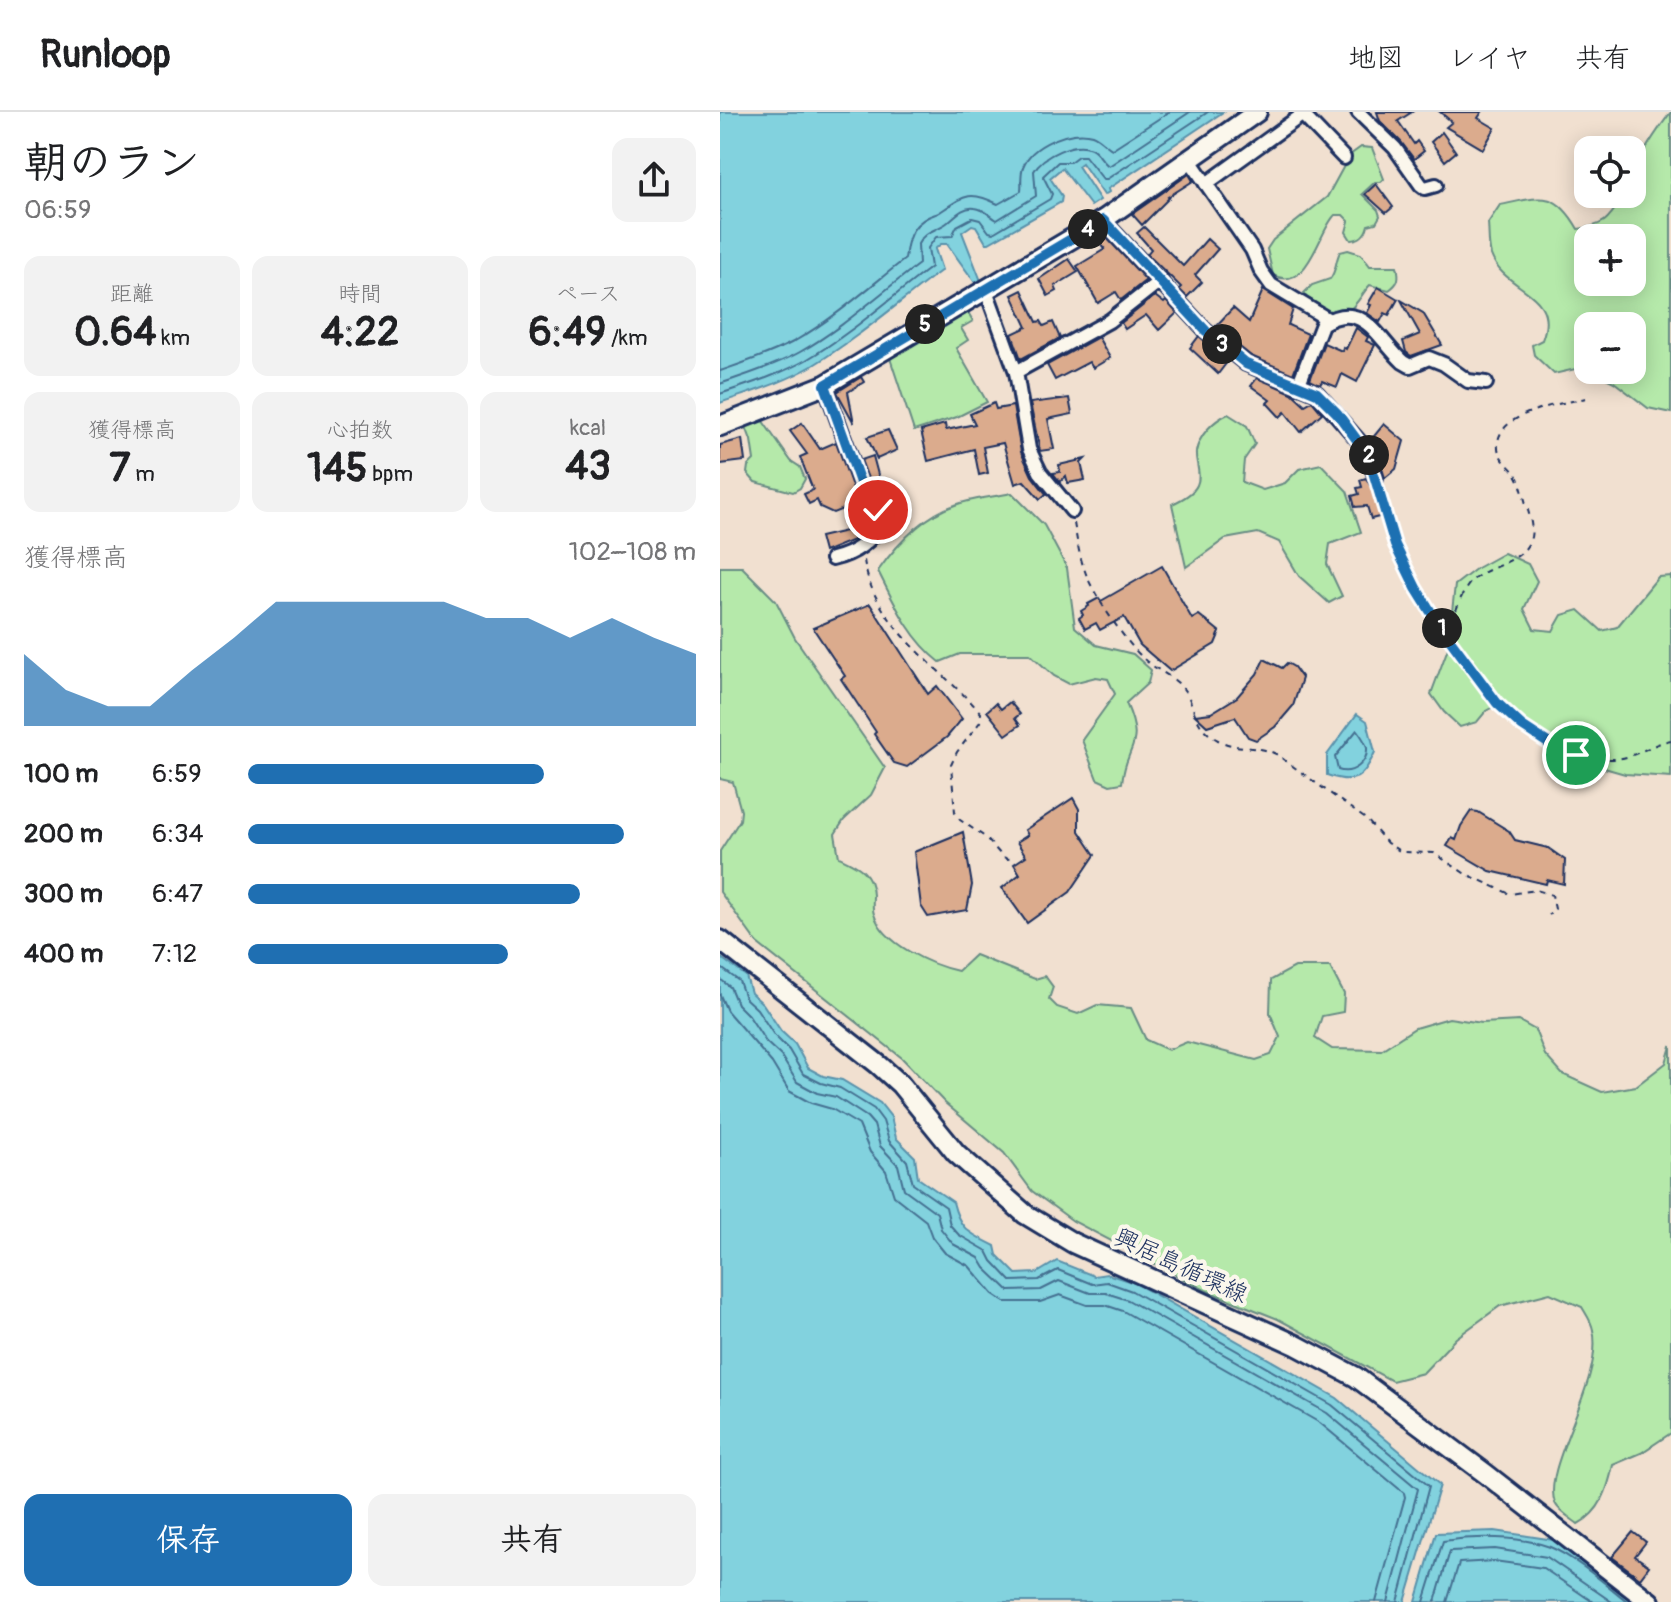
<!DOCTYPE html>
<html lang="ja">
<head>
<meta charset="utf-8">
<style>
	:root { --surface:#fff; --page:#f2f2f2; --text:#202124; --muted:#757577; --line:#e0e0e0; --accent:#1f6fb2 }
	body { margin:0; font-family:Pangolin,"Klee One",sans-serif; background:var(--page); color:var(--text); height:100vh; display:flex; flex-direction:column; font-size:30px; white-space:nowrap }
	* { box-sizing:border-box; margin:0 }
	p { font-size:26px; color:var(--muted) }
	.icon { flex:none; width:44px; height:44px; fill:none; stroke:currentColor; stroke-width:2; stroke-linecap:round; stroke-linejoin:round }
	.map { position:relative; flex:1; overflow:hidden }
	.drawer { display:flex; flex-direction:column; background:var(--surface); width:720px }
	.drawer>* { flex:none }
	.buttons { position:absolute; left:854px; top:24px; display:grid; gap:16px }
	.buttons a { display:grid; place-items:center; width:72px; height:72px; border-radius:16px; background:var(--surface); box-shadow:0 4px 20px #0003; font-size:40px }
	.pin { position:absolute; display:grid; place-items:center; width:68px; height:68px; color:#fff; margin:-34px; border:4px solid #fff; border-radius:50%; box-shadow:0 2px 8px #0007 }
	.km { position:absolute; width:40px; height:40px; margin:-20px; border-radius:50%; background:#222; color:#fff; font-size:22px; line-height:40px; text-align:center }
	.round { display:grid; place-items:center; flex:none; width:84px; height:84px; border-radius:16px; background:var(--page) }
	.overview { display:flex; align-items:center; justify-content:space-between; height:136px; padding:0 24px }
	h1 { font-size:44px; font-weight:800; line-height:60px }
	.metrics { display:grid; grid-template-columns:repeat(3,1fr); gap:12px; height:136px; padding:8px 24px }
	.metrics div { display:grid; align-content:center; border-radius:16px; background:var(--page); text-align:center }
	.metrics b { font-size:40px; font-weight:800 }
	.metrics small { font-size:22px; font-weight:400 }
	.metrics p { font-size:22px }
	.chart { height:224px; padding:16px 24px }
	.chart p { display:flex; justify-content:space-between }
	.chart svg { width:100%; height:144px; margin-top:8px; fill:var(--accent); opacity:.7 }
	.cta { display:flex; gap:16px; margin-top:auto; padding:16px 24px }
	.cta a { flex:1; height:92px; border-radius:16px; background:var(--accent); color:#fff; font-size:32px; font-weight:800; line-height:92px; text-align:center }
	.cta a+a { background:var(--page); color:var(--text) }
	ul { padding:0 24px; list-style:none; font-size:26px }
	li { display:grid; grid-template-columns:128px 96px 1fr; align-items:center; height:60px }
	li i { height:20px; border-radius:10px; background:var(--accent) }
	header { display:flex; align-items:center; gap:48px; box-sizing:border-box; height:112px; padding:0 40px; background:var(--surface); border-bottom:2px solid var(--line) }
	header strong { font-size:38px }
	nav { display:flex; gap:44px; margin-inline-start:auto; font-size:28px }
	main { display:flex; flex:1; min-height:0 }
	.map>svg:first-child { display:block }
</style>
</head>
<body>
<header>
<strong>Runloop</strong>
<nav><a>地図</a><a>レイヤ</a><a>共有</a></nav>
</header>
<main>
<section class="drawer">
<div class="overview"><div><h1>朝のラン</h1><p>06:59</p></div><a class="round"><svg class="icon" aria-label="share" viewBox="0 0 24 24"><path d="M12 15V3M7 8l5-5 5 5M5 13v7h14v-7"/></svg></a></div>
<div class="metrics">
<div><p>距離</p><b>0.64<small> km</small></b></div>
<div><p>時間</p><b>4:22</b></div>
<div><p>ペース</p><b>6:49<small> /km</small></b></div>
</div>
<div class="metrics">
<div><p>獲得標高</p><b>7<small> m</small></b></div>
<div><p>心拍数</p><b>145<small> bpm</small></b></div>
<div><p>kcal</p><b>43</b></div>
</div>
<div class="chart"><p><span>獲得標高</span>102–108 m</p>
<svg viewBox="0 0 160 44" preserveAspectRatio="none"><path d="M0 44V22L10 33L20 38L30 38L40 27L50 17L60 6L70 6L80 6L90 6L100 6L110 11L120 11L130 17L140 11L150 17L160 22V44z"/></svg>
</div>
<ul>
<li><b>100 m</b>6:59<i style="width:66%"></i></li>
<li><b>200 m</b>6:34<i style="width:84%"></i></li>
<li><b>300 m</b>6:47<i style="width:74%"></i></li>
<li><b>400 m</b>7:12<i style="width:58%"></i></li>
</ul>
<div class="cta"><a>保存</a><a>共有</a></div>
</section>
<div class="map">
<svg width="951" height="1490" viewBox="0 0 951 1490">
	<rect width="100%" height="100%" fill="#f1e0d0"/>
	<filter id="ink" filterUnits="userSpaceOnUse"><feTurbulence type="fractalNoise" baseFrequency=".0125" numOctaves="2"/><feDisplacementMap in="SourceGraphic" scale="16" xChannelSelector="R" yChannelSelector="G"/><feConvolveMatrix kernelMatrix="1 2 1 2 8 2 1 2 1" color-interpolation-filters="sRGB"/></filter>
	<g filter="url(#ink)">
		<!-- green -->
		<g fill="#b5e9aa" stroke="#688c84" stroke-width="2" fill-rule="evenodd">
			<path d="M951,0V301L928,296L894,270L870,258H912V214H868V257L864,255L834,262L814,243L812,233L822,228C841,179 784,180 771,143C768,134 769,120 768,111L780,93C821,85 835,77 858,117C888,113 889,106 905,82H912C912,52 934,23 951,0ZM868,126H912V170H868Z"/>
			<path d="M641,35L652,36L664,67L661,70H655L642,82L658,98L660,104L656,111L648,113C646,122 640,128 631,128L626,120L629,109L623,103H615C599,118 588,182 553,163L547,137L553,128L607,85L630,43Z"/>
			<path d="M628,138L641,142L650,154H677C680,166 679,171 669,178L650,173C643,180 637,193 629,198C613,207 591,197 584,181L592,173L610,167C617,158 615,149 620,140Z"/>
			<polygon points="245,195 253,209 241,216 248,228 236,236 267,290 237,305 194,319 168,240"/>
			<path d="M508,302L527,314L535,332L524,348L522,370L543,378L565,371L579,357L601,352L627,379L641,420L610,432L607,452L622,484L609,491L579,464L559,430L538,421L505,427L466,455L452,392C461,388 473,382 477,373C482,363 475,350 476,340C479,323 493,309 508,302Z"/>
			<polygon points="40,305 71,349 80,355 85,367 80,376 73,380 35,370 27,361 28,354 34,348 31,328 25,312"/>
			<path d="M292,381L324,413L347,456L355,515L376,533L413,542L431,558L428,571L406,591C426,637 406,631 402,671L390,673L377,667L362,628L395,582L388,567L376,565L349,572L334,564L310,542H240L220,550C190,527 174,491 158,459C177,432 203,404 235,393C253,386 274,385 292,381Z"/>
			<polygon points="784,441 808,452 817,469 804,497 814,517 833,519 842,503 859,498 882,519 897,515 938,465 951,464 951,665 905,662 839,643 775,594 766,599 757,610 740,615 724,600 711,582 728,536 735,473 757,456"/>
			<path d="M0,455H22L56,489L75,526L165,656L151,683L124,708L115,722L119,745C138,754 152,760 153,783C153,789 152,797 154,802C163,832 211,853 238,859L255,843L315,867L325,864L333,875L329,887L337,895L358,902L377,893L411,896L426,928L448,938L467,930L536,948L551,943L560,925L550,901L551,868L575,855H610L624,882L623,900L602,904L595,926L612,937L661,938L695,916L729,906L762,911L799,909L815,918L825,943L842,962L882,980L916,974L946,951L951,934V1321L921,1341L893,1353C888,1377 881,1400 858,1412C851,1406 839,1400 835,1391C821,1356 885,1267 873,1218C872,1210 866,1202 862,1195L830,1181L780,1194L736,1226L703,1261L672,1269L558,1207L485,1178L353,1109L312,1079L284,1041L225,991L182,946L37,831L0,780V739L20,708L21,699L13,670L0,667Z"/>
		</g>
		<!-- water -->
		<g fill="#82d2de" stroke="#5991ab" stroke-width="2">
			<path d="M0,0H503L388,77L389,80L384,83L362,51L358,54L380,88L371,94L342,56L330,66L342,84L341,90L269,131H266L256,114L252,113L242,120L261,169L256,172L227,132H221L215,137L222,158C179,190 138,226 92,254C63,271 31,280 0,291Z"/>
			<path d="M637,602L647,609L655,640C643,667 635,673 607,663V643Z"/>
			<path d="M0,845L26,864L31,881L43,892L61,919L75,932L88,956L103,964L122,968L160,991L171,1005L176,1026L195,1045L198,1066L233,1090C240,1119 250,1121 275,1134L277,1143L296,1162L317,1161L337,1149L374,1164L387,1162L415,1171L617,1286L720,1373L685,1490H0Z"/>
			<polygon points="775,1419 834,1428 881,1458 921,1490 696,1490 716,1421"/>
		</g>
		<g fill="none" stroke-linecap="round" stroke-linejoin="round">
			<!-- shore -->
			<g stroke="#447091" stroke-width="2">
				<path d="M0,259C26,250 51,242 75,229C115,206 149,175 185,147C187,129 190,114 208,105C212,103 217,102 220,100C245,83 250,78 278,92L301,79C302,72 300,63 303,55C311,33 351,16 372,23C380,26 385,33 392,37L449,0"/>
				<path d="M0,272C27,262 55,254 80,240C123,216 160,181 199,152L198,132C206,117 217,119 228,110C236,103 244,94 255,96C265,97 270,104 277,108L316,84L314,59C322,44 355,28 371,36C379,40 382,50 389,54L470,0"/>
				<path d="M0,282C29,272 59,263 86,248C131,222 170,186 211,155L208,136L216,125L232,124L237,114L252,106L260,108L269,120L273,121L330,87L332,82L323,64L338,50H350L358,44H365L383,67H387L488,0"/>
				<path d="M637,618C640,622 646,630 647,636C648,651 632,663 618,658L615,645Z"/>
				<polyline points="0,855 19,869 25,886 37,897 54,923 69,938 83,962 101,971 120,976 154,997 163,1009 169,1029 187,1049 193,1072 226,1095 230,1113 239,1123 267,1139 272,1149 291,1169 319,1168 338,1158 372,1172 387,1170 412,1179 612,1293 709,1374 678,1490"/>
				<polyline points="0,867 10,875 17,892 29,904 46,930 61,944 77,970 97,981 116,985 147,1005 154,1013 160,1034 178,1053 184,1077 217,1101 221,1117 233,1132 259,1146 265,1156 289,1179 321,1178 339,1169 370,1181 386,1181 408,1188 607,1301 698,1377 668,1490"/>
				<polyline points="0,883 7,899 52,951 69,979 91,991 112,997 139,1013 150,1040 166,1059 174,1084 206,1109 212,1125 225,1141 249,1154 273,1182 285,1190 320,1190 340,1183 367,1193 385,1193 403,1199 600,1311 684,1381 685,1385 656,1490"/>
				<path d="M704,1490L723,1429C755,1424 799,1424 830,1435C853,1444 888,1474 908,1490"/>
				<polyline points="715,1490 730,1439 775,1437 827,1445 892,1490"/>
				<polyline points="727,1490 739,1451 774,1449 823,1456 873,1490"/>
			</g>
		</g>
		<!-- building -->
		<g fill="#dbab8d" stroke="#1b2f5e" stroke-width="2">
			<polygon points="657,0 692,0 678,9 694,32 697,29 704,39 694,47 681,30 660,9"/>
			<polygon points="720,0 762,0 758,6 775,16 763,37 726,15 732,10"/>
			<polygon points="722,20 736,40 725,49 711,30"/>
			<polygon points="469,62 473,69 448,85 449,86 422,113 412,102"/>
			<polygon points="656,72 673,95 666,101 645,82"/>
			<polygon points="424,115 463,154 487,127 498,137 475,163 482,170 467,185 459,177 461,175 427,142 431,137 417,121"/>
			<polygon points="383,122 426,168 401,188 396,180 378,191 357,154 385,137 376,126"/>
			<polygon points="349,147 358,160 335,174 337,179 328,184 319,167"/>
			<polygon points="658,175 678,187 669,203 665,201 660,210 647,201 651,193 648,192"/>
			<polygon points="302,178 317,210 321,209 324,214 333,210 340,226 301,247 292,222 307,215 292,183"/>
			<polygon points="543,178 573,197 568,213 588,222 573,262 531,244 495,215 513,196 529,210"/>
			<polygon points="435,184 444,191 446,189 457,201 439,218 426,203 405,217 401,211"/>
			<polygon points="681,188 703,201 722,233 691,244 686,240 683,229 700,222"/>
			<polygon points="636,216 648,225 646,229 655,233 637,270 622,262 617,275 602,269 600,273 590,268 604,231 622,239 623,235 626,237"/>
			<polygon points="479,224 508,249 498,262 470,236"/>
			<polygon points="378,225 390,246 373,256 369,250 335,268 327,253"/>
			<polygon points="141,265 144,270 128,280 134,311 117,280"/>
			<polygon points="537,266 572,281 585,293 592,289 602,301 581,320 565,300 560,305 547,291 550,288 531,274"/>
			<polygon points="349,286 352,302 328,307 334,337 320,339 310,291"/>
			<polygon points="274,291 276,297 293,294 301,340 312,364 326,382 320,387 304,369 295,372 283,331 263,335 268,361 259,363 254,337 208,349 201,319 225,312 226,318 255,312 250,302"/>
			<polygon points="82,311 100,337 116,330 138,391 113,401 100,395 97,388 89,392 84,382 93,378 80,345 87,342 70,319"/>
			<polygon points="664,312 684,329 676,357 665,366 661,353 666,349 657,341 650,329"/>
			<polygon points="168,318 177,338 157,347 147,325"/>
			<polygon points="22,327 25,349 0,352 0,333"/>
			<polygon points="153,344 161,374 152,377 141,348"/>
			<polygon points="365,347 361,351 365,368 348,371 346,364 340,370 333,361 340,360 339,353"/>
			<polygon points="646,366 650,373 655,376 663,404 651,407 647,394 635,395 632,384 639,382 637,376 642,375 640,368"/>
			<polygon points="143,415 144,420 136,427 104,440 100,425"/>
			<polygon points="442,454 472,507 479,503 500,520 495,532 450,559 420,533 404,505 380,518 376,511 365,517 359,506 363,503 361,499 369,494 368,492 379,486 381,489"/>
			<polygon points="150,492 208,582 217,574 242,607 227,625 187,655 174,651 154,622 156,620 121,567 125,564 93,516"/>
			<polygon points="544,547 562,556 567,551 574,555 582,566 573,594 555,615 536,628 528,625 515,605 487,614 475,603 491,601 517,585 537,562"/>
			<polygon points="290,590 300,602 295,606 300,613 286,623 267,599 276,591 281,597"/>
			<polygon points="353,686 359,697 359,719 375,743 350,780 307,811 282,776 300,762 294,752 306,744 297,730 308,723 305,718"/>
			<polygon points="751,699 758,700 789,719 795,728 828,736 845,748 844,772 827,768 826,772 770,759 727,734 732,726 736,728 741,714"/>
			<polygon points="243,720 252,773 247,798 208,805 201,794 194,740"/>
			<polygon points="913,1420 926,1430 915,1444 929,1454 920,1466 892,1445"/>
		</g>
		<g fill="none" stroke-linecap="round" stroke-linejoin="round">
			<!-- street casing -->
			<g stroke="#1b2f5e" stroke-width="18">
				<g id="street">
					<polyline points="580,0 624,46"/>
					<polyline points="638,0 675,36 701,73 705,76 716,73"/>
					<polyline points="469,47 532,138 541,159 551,173 609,208"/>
					<polyline points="486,72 586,0"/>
					<polyline points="383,108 486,219 526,252 597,281 639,329 648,343 656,367"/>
					<polyline points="266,178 296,260 309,337 320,360 352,399"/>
					<polyline points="296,260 389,209 441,168"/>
					<path d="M105,273L146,387L158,398L162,410C151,431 134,442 112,447"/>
					<path d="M578,274L602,212C643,186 658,227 683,250L690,254L709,246L724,252L748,269L766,271"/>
				</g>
			</g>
			<!-- secondary casing -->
			<g stroke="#1b2f5e" stroke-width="24">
				<g id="secondary">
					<polyline points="0,314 105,273 383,108 537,0"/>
					<polyline points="0,828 159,953 180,972 236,1041 305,1102 353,1131 576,1233 636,1265 766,1362 930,1490"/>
				</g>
			</g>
			<!-- path -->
			<g stroke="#1b2f5e" stroke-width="2" stroke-dasharray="6 6" stroke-linecap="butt">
				<path d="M660,380C665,397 669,416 675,432C690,473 716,507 742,541C754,557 764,575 777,591C806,624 849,648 894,647C915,646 931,632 951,628"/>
				<path d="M354,411C357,428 359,444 365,459C372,481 405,529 422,545C433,557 450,562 461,574C478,593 469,612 498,628C516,638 538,633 556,642L647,708L667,731L681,740L714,741L744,761L790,782L816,778L832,783L835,797L829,803"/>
				<path d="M144,448C153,513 220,555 261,601L260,610L237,640L231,653L235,700L240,708L265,725L282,744L287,747L295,746"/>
				<path d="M724,519C738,504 738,481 754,467C772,452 804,451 811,425C813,415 810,405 807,395C804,386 802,375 798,366C793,355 779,349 778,336C774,300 841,292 866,286"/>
			</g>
			<!-- street -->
			<use href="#street" stroke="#fbf7ec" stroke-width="12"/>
			<!-- secondary -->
			<use href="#secondary" stroke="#fbf7ec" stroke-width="18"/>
		</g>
	</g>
	<g fill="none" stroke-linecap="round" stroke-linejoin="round" filter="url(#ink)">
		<!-- route casing -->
		<g stroke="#fff" stroke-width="16">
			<polyline id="route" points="158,398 146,387 105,273 383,108 486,219 526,252 597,281 617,301 648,343 675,433 696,476 719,513 777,591 802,614 831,633 856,643"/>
		</g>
		<!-- route -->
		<use href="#route" stroke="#1f6fb2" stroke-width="10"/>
	</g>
	<g text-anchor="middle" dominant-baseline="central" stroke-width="8" stroke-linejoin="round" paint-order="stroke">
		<!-- street labels -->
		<g font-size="24" fill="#1b2f5e" stroke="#fbf7ec">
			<text transform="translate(461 1154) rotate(25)">興居島循環線</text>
		</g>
	</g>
</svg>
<div class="buttons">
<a><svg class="icon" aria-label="locate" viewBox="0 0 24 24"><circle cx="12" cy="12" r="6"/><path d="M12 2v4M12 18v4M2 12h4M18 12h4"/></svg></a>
<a>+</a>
<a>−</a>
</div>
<div class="pin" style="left:856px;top:643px;background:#1e9e55"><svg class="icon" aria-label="arrive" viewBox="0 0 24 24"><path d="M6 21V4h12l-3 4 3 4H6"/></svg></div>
<div class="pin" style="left:158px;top:398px;background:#d93025"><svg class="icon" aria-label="check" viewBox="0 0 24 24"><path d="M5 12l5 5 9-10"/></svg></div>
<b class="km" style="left:722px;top:516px">1</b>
<b class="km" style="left:649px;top:343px">2</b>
<b class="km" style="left:502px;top:232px">3</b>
<b class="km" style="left:368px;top:117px">4</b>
<b class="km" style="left:205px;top:212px">5</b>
</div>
</main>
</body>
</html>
